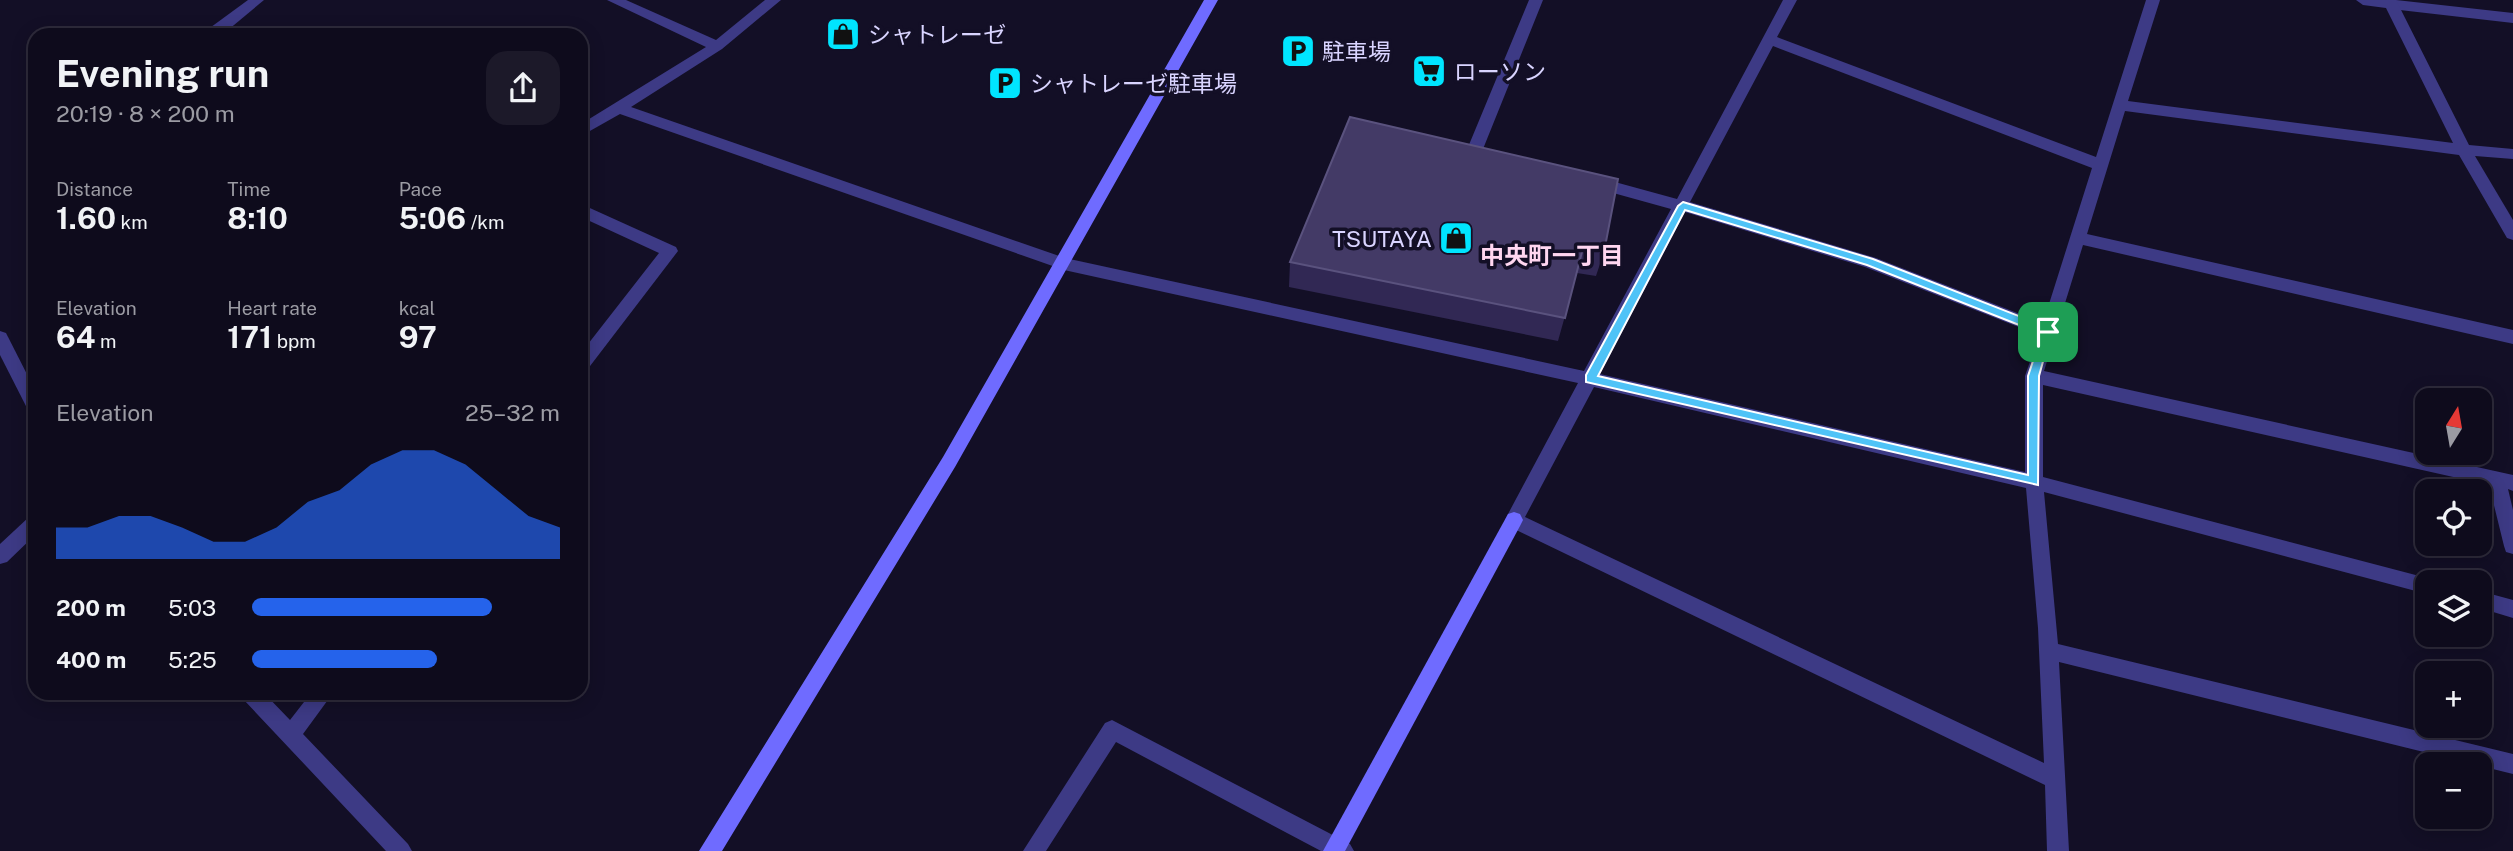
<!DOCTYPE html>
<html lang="en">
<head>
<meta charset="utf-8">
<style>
	:root { --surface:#0e0b1c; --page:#1c1929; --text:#f1f3f6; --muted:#9b9ba3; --line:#2e2b3b; --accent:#2563eb }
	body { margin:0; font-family:"Public Sans","Noto Sans JP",sans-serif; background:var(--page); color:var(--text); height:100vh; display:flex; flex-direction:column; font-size:26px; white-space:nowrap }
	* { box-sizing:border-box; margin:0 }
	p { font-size:23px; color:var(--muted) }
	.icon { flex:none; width:38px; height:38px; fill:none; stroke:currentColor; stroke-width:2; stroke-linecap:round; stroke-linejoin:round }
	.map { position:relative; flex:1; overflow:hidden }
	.drawer { position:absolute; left:28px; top:28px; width:560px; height:672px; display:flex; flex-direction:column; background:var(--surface); border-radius:21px; box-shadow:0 4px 18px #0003,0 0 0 2px var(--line) }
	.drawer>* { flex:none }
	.needle { width:46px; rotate:11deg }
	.controls { position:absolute; left:2415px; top:388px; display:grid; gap:14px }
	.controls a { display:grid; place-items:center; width:77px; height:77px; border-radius:14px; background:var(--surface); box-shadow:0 4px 18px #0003,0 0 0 2px var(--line); font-size:35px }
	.pin { position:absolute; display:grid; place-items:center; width:60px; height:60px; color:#fff; margin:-30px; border-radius:14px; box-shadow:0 4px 10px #0006 }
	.round { display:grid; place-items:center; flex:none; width:74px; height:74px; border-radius:21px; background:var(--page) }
	.head { display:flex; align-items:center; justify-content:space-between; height:119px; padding:0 28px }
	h1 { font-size:38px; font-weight:700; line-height:52px }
	.stats { display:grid; grid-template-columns:repeat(3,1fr); gap:10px; height:119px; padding:7px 28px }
	.stats div { display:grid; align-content:center }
	.stats b { font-size:30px; font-weight:700 }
	.stats small { font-size:19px; font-weight:400 }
	.stats p { font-size:19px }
	.chart { height:196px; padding:14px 28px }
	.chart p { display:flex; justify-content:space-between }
	.chart svg { width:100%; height:126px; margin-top:7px; fill:var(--accent); opacity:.7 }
	ul { padding:0 28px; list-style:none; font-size:23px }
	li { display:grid; grid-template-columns:112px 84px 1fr; align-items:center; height:52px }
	li i { height:18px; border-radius:9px; background:var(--accent) }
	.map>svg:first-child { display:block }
</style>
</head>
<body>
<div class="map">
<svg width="2513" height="851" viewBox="0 0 2513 851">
	<rect width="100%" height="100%" fill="#130f26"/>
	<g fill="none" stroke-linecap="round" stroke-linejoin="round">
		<!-- lane -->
		<polygon fill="#3d3a85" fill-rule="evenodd" points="2396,0 2513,13 2513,23 2391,9 2384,4 2386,1"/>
		<!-- street -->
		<g fill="#3d3a85" fill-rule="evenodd">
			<polygon points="248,0 264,0 222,35 206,35 207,30"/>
			<path d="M607,0H626L716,40L765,0H781L722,49L631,107L1065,258L1584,371L1671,209L1588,186L1585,182L1593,176L1677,199L1783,0H1797L1777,37L2096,157L2146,0H2160L2128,101L2453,143L2386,8L2363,5L2356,0H2396L2469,145L2513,149V159L2475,156L2513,220V240L2507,238L2459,155L2125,111L2087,234L2513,330V344L2083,245L2044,371L2513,475V491L2508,489L2513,510V554L2506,552L2504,546L2489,485L2043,385V477L2427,578L2435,583H2427V594L2044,492L2058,644L2513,754V774L2059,662L2069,851H2047L2045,785L1508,526L1505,520L1508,514L1578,383L1064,270L620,114L581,136V124L706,47ZM1773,46L2092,168L2043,323L1876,258L1690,202ZM1685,212L1865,267L2039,335L2025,376V472L1600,374ZM1594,387L2026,488L2038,628L2044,763L1525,517Z"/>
			<polygon points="1529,0 1543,0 1483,149 1496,152 1499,156 1491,161 1469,156 1466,152"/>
			<polygon points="581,204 676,247 678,251 587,370 581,372 581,353 659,253 581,217"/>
			<polygon points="0,331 6,333 35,390 35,414 29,412 0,355"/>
			<polygon points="35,515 35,535 7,562 0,564 0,544 29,517"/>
			<polygon points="2480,591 2513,600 2513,618 2480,608"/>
			<polygon points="241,693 264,693 290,720 311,693 333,693 303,734 408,844 412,851 386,851 244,700"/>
			<polygon points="1112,720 1350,844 1354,851 1321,851 1116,742 1046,851 1023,851 1105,723"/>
		</g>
		<!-- secondary -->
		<g fill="#6f6bff" fill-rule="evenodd">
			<polygon points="1204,0 1218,0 955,467 722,851 699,851 943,457"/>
			<polygon points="1514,512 1520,514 1523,520 1520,526 1345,851 1323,851 1508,514"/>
		</g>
	</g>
	<!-- wall -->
	<polygon fill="#312854" points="1350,117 1604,252 1596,276 1577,273 1558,341 1289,287 1290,262"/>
	<!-- building -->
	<polygon fill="#433a66" stroke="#5a527e" stroke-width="2" points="1350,117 1618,179 1604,252 1583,248 1565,318 1290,262"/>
	<!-- route -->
	<path fill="#4fc3f7" stroke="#fff" stroke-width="2" fill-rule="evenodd" d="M1683,202L1873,259L2052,329L2039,376L2038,485L1586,382V375L1678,206ZM1685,210L1867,265L2042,334L2028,376V475L1598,376Z"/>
	<!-- icons -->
	<defs>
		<g id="shop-square" transform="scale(1.75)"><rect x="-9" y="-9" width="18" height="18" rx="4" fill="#00e5ff" stroke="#130f26"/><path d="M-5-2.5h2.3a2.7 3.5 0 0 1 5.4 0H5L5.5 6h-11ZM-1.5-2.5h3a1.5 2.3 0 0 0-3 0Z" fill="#111"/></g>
		<g id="parking-square" transform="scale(1.75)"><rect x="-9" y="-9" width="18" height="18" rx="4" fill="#00e5ff" stroke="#130f26"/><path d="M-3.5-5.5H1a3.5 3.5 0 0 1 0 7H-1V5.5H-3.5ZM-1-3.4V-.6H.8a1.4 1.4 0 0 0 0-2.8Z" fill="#111"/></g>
		<g id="supermarket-square" transform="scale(1.75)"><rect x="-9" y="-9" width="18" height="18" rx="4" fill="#00e5ff" stroke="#130f26"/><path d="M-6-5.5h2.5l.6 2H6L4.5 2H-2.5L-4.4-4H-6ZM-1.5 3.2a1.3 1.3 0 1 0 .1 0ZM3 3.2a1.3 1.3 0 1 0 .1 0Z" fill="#111"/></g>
	</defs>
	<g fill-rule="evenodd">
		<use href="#shop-square" x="843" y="34"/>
		<use href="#parking-square" x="1298" y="51"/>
		<use href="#supermarket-square" x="1429" y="71"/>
		<use href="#parking-square" x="1005" y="83"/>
		<use href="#shop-square" x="1456" y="238"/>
	</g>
	<g text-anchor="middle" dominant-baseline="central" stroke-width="7" stroke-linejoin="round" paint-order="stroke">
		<!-- poi labels -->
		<g font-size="23" fill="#d9d4ff" stroke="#130f26" text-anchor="start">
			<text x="868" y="34">シャトレーゼ</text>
			<text x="1322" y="51">駐車場</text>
			<text x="1454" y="71">ローソン</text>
			<text x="1030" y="83">シャトレーゼ駐車場</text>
			<text x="1432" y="238" text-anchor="end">TSUTAYA</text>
		</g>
		<!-- neighbourhood labels -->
		<g font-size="24" font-weight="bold" fill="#ffd6f0" stroke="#130f26">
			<text x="1552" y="255">中央町一丁目</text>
		</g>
	</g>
</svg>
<div class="controls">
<a><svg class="needle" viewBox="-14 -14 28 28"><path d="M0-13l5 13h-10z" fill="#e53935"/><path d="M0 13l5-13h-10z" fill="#9b9ba3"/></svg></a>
<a><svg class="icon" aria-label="locate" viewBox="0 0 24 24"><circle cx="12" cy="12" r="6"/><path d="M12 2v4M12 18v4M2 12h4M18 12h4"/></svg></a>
<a><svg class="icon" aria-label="layers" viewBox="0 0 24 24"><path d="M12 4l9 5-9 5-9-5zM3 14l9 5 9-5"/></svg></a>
<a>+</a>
<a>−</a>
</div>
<div class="pin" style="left:2048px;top:332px;background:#1e9e55"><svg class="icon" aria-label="arrive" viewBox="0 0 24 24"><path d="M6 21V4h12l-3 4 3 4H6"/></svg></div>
<section class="drawer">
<div class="head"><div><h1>Evening run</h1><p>20:19 · 8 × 200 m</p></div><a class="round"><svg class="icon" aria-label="share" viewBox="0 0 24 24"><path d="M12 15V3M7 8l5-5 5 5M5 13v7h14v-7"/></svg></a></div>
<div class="stats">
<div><p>Distance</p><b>1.60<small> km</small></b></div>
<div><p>Time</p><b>8:10</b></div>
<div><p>Pace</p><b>5:06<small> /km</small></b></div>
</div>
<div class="stats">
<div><p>Elevation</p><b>64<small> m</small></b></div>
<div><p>Heart rate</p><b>171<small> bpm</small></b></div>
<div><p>kcal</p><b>97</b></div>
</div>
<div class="chart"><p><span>Elevation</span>25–32 m</p>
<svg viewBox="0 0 160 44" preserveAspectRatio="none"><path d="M0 44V33L10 33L20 29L30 29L40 33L50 38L60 38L70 33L80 24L90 20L100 11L110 6L120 6L130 11L140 20L150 29L160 33V44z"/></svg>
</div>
<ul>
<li><b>200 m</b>5:03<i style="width:78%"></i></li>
<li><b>400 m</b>5:25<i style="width:60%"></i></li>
</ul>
</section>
</div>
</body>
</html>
